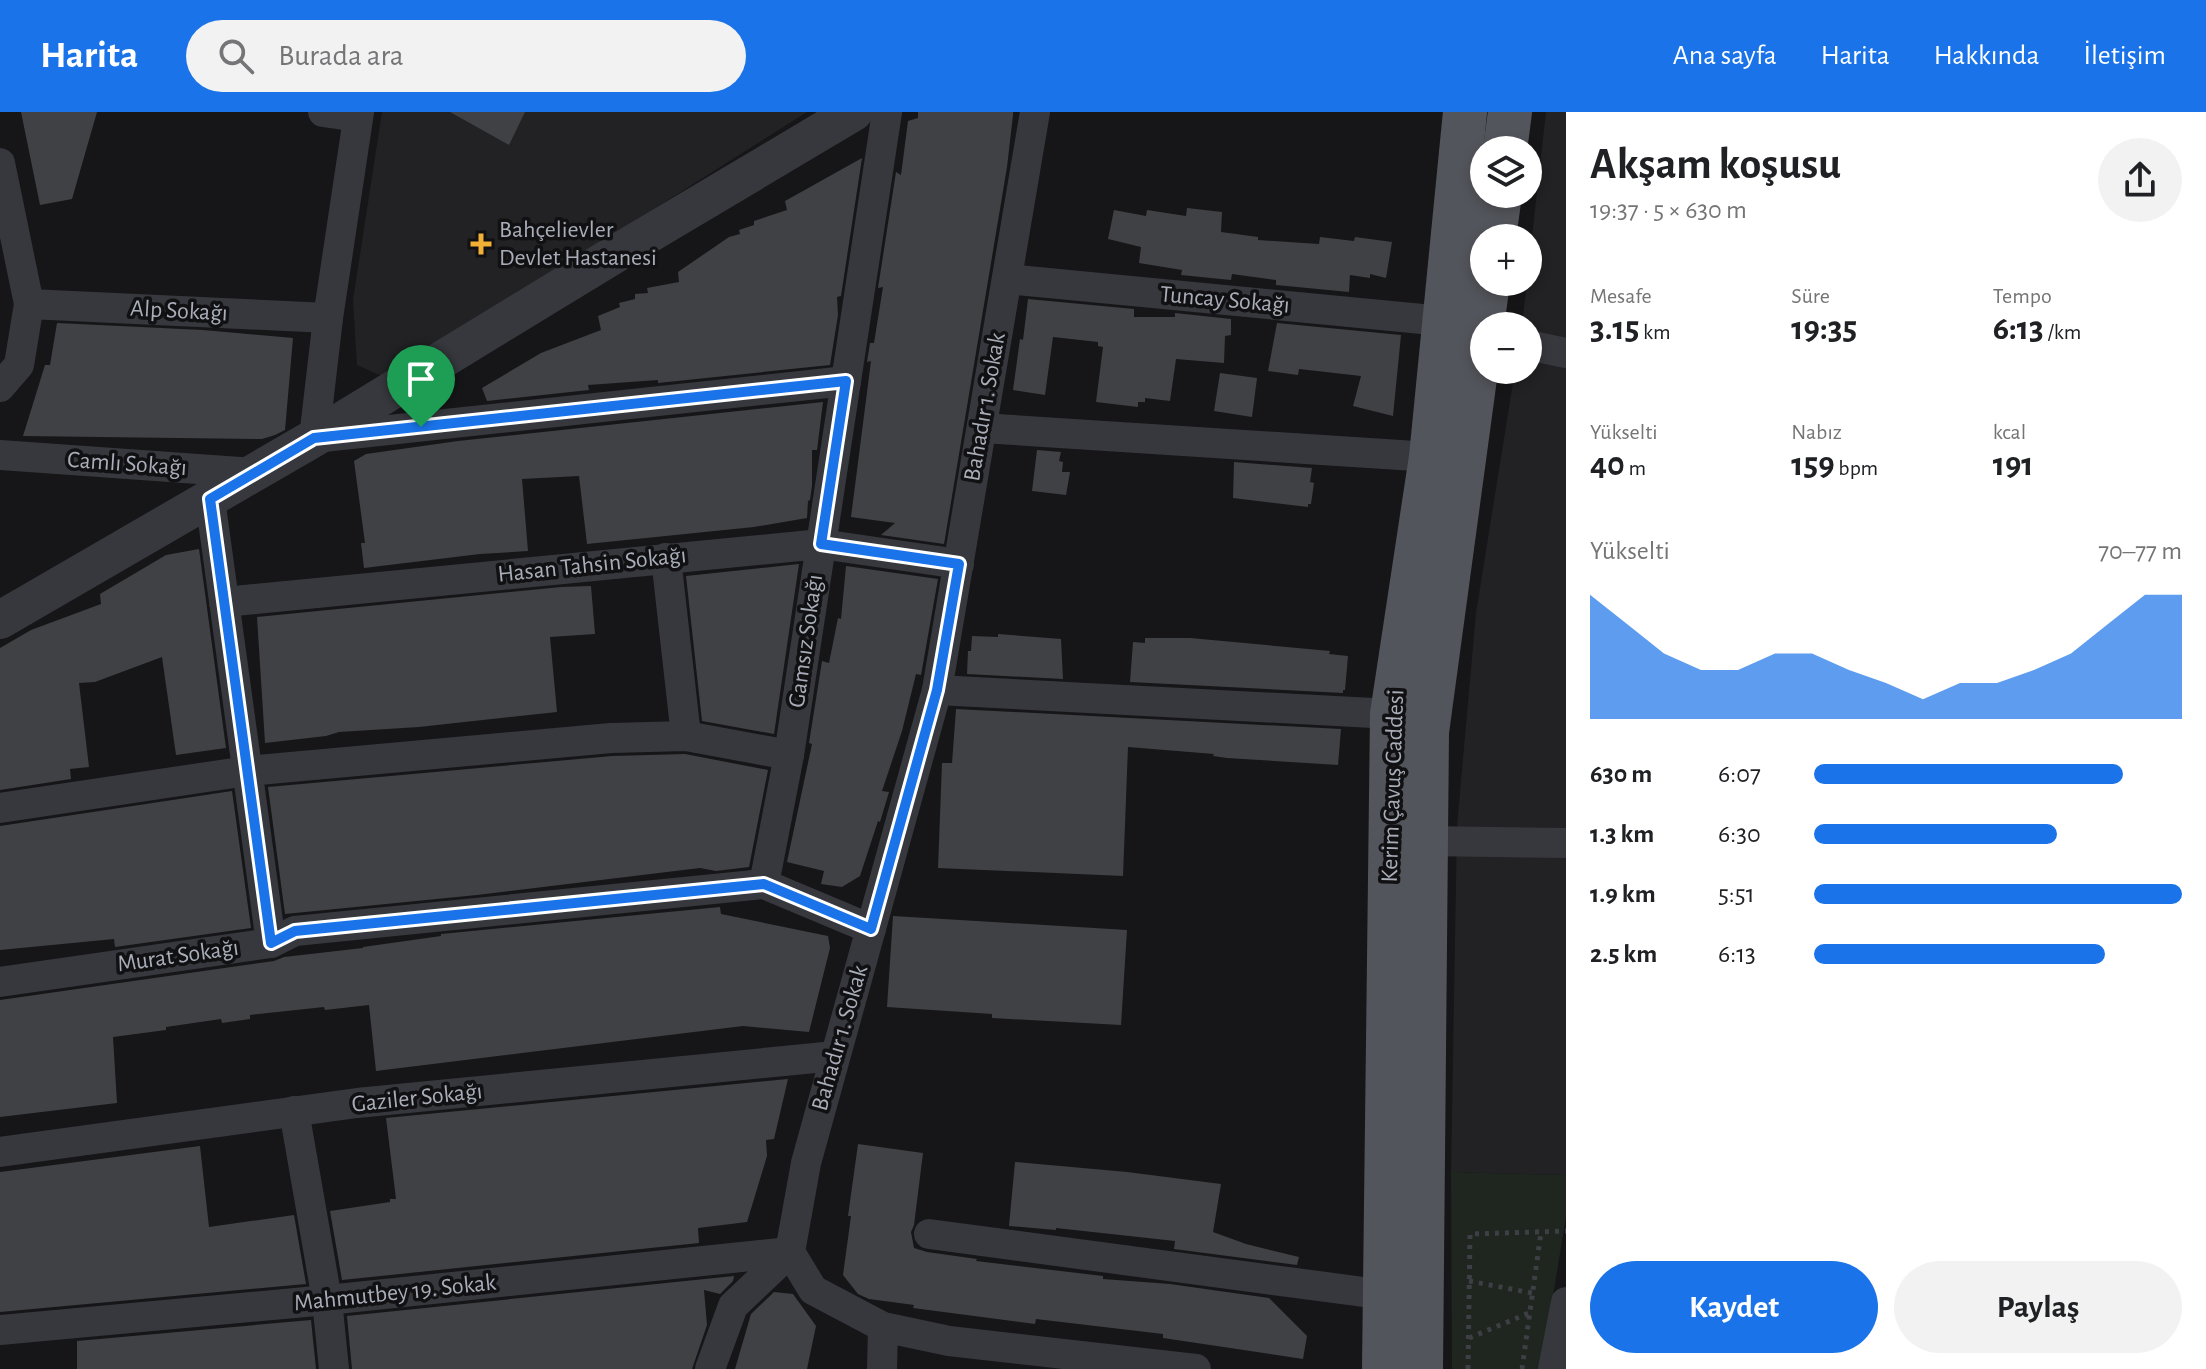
<!DOCTYPE html>
<html lang="tr">
<head>
<meta charset="utf-8">
<style>
	:root { --surface:#fff; --page:#f2f2f2; --text:#202124; --muted:#757577; --accent:#1a73e8 }
	body { margin:0; font-family:"Alegreya Sans",sans-serif; background:var(--page); color:var(--text); height:100vh; display:flex; flex-direction:column; font-size:30px; white-space:nowrap }
	* { box-sizing:border-box; margin:0 }
	p { font-size:26px; color:var(--muted) }
	.icon { flex:none; width:44px; height:44px; fill:none; stroke:currentColor; stroke-width:2; stroke-linecap:round; stroke-linejoin:round }
	.map { position:relative; flex:1; overflow:hidden }
	.sheet { display:flex; flex-direction:column; background:var(--surface); width:640px }
	.sheet>* { flex:none }
	.buttons { position:absolute; left:1470px; top:24px; display:grid; gap:16px }
	.buttons a { display:grid; place-items:center; width:72px; height:72px; border-radius:50%; background:var(--surface); box-shadow:0 4px 12px #0003; font-size:40px }
	.pin { position:absolute; display:grid; place-items:center; width:68px; height:68px; color:#fff; margin:-82px -34px; border-radius:50% 50% 50% 0; rotate:-45deg; box-shadow:0 0 8px #0007 }
	.pin .icon { rotate:45deg }
	.round { display:grid; place-items:center; flex:none; width:84px; height:84px; border-radius:42px; background:var(--page) }
	.head { display:flex; align-items:center; justify-content:space-between; height:136px; padding:0 24px }
	h1 { font-size:44px; font-weight:600; line-height:60px }
	.stats { display:grid; grid-template-columns:repeat(3,1fr); gap:12px; height:136px; padding:8px 24px }
	.stats div { display:grid; align-content:center }
	.stats b { font-size:34px; font-weight:600 }
	.stats small { font-size:22px; font-weight:400 }
	.stats p { font-size:22px }
	.chart { height:224px; padding:16px 24px }
	.chart p { display:flex; justify-content:space-between }
	.chart svg { width:100%; height:144px; margin-top:8px; fill:var(--accent); opacity:.7 }
	.cta { display:flex; gap:16px; margin-top:auto; padding:16px 24px }
	.cta a { flex:1; height:92px; border-radius:48px; background:var(--accent); color:#fff; font-size:32px; font-weight:600; line-height:92px; text-align:center }
	.cta a+a { background:var(--page); color:var(--text) }
	ul { padding:0 24px; list-style:none; font-size:26px }
	li { display:grid; grid-template-columns:128px 96px 1fr; align-items:center; height:60px }
	li i { height:20px; border-radius:10px; background:var(--accent) }
	header { display:flex; align-items:center; gap:48px; box-sizing:border-box; height:112px; padding:0 40px; background:var(--accent); color:#fff }
	header strong { font-size:38px }
	nav { display:flex; gap:44px; margin-inline-start:auto; font-size:28px }
	.search { width:560px; height:72px; background:var(--page); display:flex; align-items:center; gap:20px; box-sizing:border-box; padding:0 28px; border-radius:44px; color:var(--muted); font-size:30px }
	main { display:flex; flex:1; min-height:0 }
	.map>svg:first-child { display:block }
</style>
</head>
<body>
<header>
<strong>Harita</strong>
<div class="search"><svg class="icon" aria-label="search" viewBox="0 0 24 24"><circle cx="10" cy="10" r="6"/><path d="M15 15l6 6"/></svg>Burada ara</div>
<nav><a>Ana sayfa</a><a>Harita</a><a>Hakkında</a><a>İletişim</a></nav>
</header>
<main>
<div class="map">
<svg width="1566" height="1257" viewBox="0 0 1566 1257">
	<rect width="100%" height="100%" fill="#161618"/>
	<!-- built -->
	<g fill="#222225">
		<polygon points="382,0 807,0 469,214 382,264 357,253 353,188"/>
		<polygon points="1546,0 1566,0 1566,1063 1451,1060 1457,714 1476,501 1515,258 1528,258 1528,214 1522,214"/>
	</g>
	<!-- green -->
	<polygon fill="#1e261f" points="1451,1060 1566,1063 1566,1105 1541,1257 1452,1257"/>
	<!-- building -->
	<g fill="#404145">
		<polygon points="21,0 97,0 72,87 40,93"/>
		<polygon points="450,0 525,0 509,33"/>
		<polygon points="918,0 1013,0 1013,3 1007,55 944,432 881,423 895,411 851,405 871,249 867,250 870,231 874,231 883,175 878,176 896,60 901,63 908,9 918,6"/>
		<polygon points="862,46 841,184 837,185 838,203 830,253 658,271 658,268 588,273 589,278 487,289 482,276 541,241 601,218 598,204 620,195 619,191 635,187 635,182 648,181 647,176 679,170 678,160 729,125 740,122 739,118 754,113 754,109 787,98 785,89"/>
		<polygon points="1187,96 1222,100 1221,120 1258,125 1258,128 1319,132 1320,125 1354,129 1355,125 1392,130 1386,166 1370,162 1370,166 1350,163 1349,180 1276,173 1276,168 1232,162 1231,168 1181,163 1182,158 1139,151 1141,135 1108,127 1114,98 1146,104 1147,98 1186,104"/>
		<polygon points="1028,187 1134,197 1134,205 1175,205 1175,201 1231,207 1231,223 1225,224 1224,251 1176,247 1170,289 1145,286 1145,290 1138,290 1138,295 1096,290 1103,235 1098,234 1098,230 1053,225 1045,283 1013,278 1020,227 1023,228"/>
		<polygon points="57,211 203,218 293,226 285,318 275,323 262,327 23,324 45,253 50,253"/>
		<polygon points="1277,211 1401,223 1393,304 1353,294 1361,264 1299,257 1298,263 1268,259"/>
		<polygon points="1220,261 1257,266 1252,305 1214,299"/>
		<polygon points="823,290 817,338 812,338 812,374 810,388 808,389 807,406 754,415 587,432 579,364 522,367 528,439 480,442 364,456 361,431 365,431 354,349 366,342 458,329"/>
		<polygon points="1037,338 1061,340 1059,349 1063,350 1062,360 1070,360 1066,383 1032,379"/>
		<polygon points="1234,350 1312,356 1310,370 1314,371 1311,392 1308,392 1308,395 1233,386"/>
		<polygon points="199,437 226,636 176,643 162,545 95,570 79,571 89,655 70,657 71,667 0,678 0,536 31,518 101,492 100,482 166,443"/>
		<polygon points="799,452 774,622 702,609 686,464"/>
		<polygon points="846,454 938,467 921,563 916,562 902,619 882,679 889,680 880,710 878,709 860,764 842,775 821,772 824,759 787,750 812,632 809,631 822,549 829,551 838,506 841,507"/>
		<polygon points="591,474 595,522 550,525 557,600 419,615 339,620 326,624 265,631 257,505 561,475"/>
		<polygon points="998,522 1061,527 1063,567 967,562 968,539 971,539 972,524 998,525"/>
		<polygon points="1145,526 1190,526 1330,539 1329,542 1348,544 1345,578 1343,578 1343,581 1130,570 1133,530 1145,531"/>
		<polygon points="956,597 1341,617 1338,653 1227,646 1213,644 1214,642 1128,635 1123,764 938,756 942,651 952,651"/>
		<polygon points="685,642 768,658 749,755 716,759 700,756 477,783 285,802 268,675 612,644"/>
		<polygon points="232,679 251,816 115,835 114,827 0,838 0,714"/>
		<polygon points="720,795 721,802 828,824 830,836 809,920 743,914 376,959 369,893 325,898 324,895 250,903 250,907 222,911 221,907 166,915 166,918 113,925 117,991 0,1005 0,888 274,849 284,845 363,836 363,835 441,824 441,822"/>
		<polygon points="893,804 1127,818 1121,913 992,906 992,902 887,895"/>
		<polygon points="788,967 774,1027 766,1028 767,1044 747,1110 698,1116 699,1131 342,1168 330,1099 390,1090 390,1087 396,1087 386,1006"/>
		<polygon points="858,1032 923,1041 914,1113 911,1120 914,1136 927,1140 977,1147 976,1149 1103,1164 1103,1167 1170,1172 1269,1186 1307,1224 1303,1247 1163,1226 1163,1222 1036,1207 1035,1212 913,1196 914,1193 869,1187 858,1182 843,1163 851,1104 848,1104"/>
		<polygon points="200,1034 209,1115 294,1103 306,1172 0,1200 0,1060"/>
		<polygon points="1015,1050 1127,1060 1221,1072 1213,1120 1246,1132 1299,1145 1297,1153 1174,1137 1175,1129 1056,1116 1056,1118 1009,1114"/>
		<polygon points="734,1164 733,1169 720,1182 704,1178 707,1213 692,1257 352,1257 347,1204"/>
		<polygon points="774,1180 793,1182 816,1214 807,1257 735,1257 751,1202"/>
		<polygon points="311,1208 316,1257 77,1257 77,1229"/>
	</g>
	<g fill="none" stroke-linecap="round" stroke-linejoin="round">
		<!-- path -->
		<g stroke="#3d3f44" stroke-width="5" stroke-dasharray="4 6" stroke-linecap="butt">
			<polyline points="1469,1169 1532,1181"/>
			<polyline points="1469,1226 1529,1201"/>
			<polyline points="1468,1257 1470,1122 1566,1119"/>
			<polyline points="1522,1257 1541,1120"/>
		</g>
		<!-- minor -->
		<g stroke="#37383d" stroke-width="30">
			<polyline points="323,0 358,5"/>
			<polyline points="359,0 328,206 314,326 846,269"/>
			<polyline points="1035,0 937,578 806,1051 790,1140 813,1178 883,1215 949,1229 1196,1257"/>
			<polyline points="0,51 29,192 19,253 0,275"/>
			<polyline points="1007,167 1443,209"/>
			<polyline points="29,192 328,206"/>
			<polyline points="1528,233 1566,241"/>
			<polyline points="982,316 1431,345"/>
			<polyline points="0,343 254,361"/>
			<polyline points="210,387 271,831"/>
			<polyline points="666,446 686,624"/>
			<polyline points="224,490 821,432 959,452"/>
			<polyline points="937,578 1392,602"/>
			<polyline points="0,696 247,659 611,626 686,624 789,643"/>
			<polyline points="1425,729 1566,731"/>
			<polyline points="764,772 789,643 887,0"/>
			<polyline points="0,870 271,831 295,819 764,772 871,817"/>
			<polyline points="294,999 327,1188 334,1257"/>
			<polyline points="0,1040 357,991 835,944"/>
			<polyline points="929,1122 1386,1183"/>
			<polyline points="0,1218 327,1188 790,1140"/>
			<polyline points="710,1257 733,1194 790,1140"/>
			<polyline points="882,1257 883,1215"/>
			<polyline points="1553,1257 1566,1190"/>
		</g>
		<!-- tertiary -->
		<polyline stroke="#37383d" stroke-width="38" points="0,508 314,326 617,141 854,0"/>
		<!-- primary -->
		<g stroke="#53555c" stroke-width="44">
			<polyline points="1505,38 1510,0"/>
			<polyline points="1494,126 1500,82"/>
			<polyline points="1384,1257 1392,602 1431,345 1465,0"/>
			<polyline points="1421,1257 1427,620 1488,170"/>
		</g>
	</g>
	<g fill="none" stroke-linecap="round" stroke-linejoin="round">
		<!-- route casing -->
		<g stroke="#fff" stroke-width="16">
			<polygon id="route" points="846,269 821,432 959,452 937,578 871,817 764,772 295,819 271,831 210,387 314,326"/>
		</g>
		<!-- route -->
		<use href="#route" stroke="#1a73e8" stroke-width="10"/>
	</g>
	<!-- markers -->
	<path fill="#f2b134" stroke="#111113" stroke-width="3" d="M477 120h8v8h8v8h-8v8h-8v-8h-8v-8h8z"/>
	<g text-anchor="middle" dominant-baseline="central" stroke-width="7" stroke-linejoin="round" paint-order="stroke">
		<!-- poi labels -->
		<g font-size="24" fill="#a8adb8" stroke="#111113" text-anchor="start">
			<text x="499" y="118">Bahçelievler<tspan x="499" dy="28">Devlet Hastanesi</tspan></text>
		</g>
		<!-- street labels -->
		<g font-size="24" fill="#a8adb8" stroke="#111113">
			<text transform="translate(1225 188) rotate(5)">Tuncay Sokağı</text>
			<text transform="translate(179 199) rotate(3)">Alp Sokağı</text>
			<text transform="translate(985 295) rotate(-80)">Bahadır 1. Sokak</text>
			<text transform="translate(127 352) rotate(4)">Camlı Sokağı</text>
			<text transform="translate(592 453) rotate(-6)">Hasan Tahsin Sokağı</text>
			<text transform="translate(806 529) rotate(-82)">Gamsız Sokağı</text>
			<text transform="translate(1393 674) rotate(-88)">Kerim Çavuş Caddesi</text>
			<text transform="translate(178 844) rotate(-8)">Murat Sokağı</text>
			<text transform="translate(840 926) rotate(-74)">Bahadır 1. Sokak</text>
			<text transform="translate(417 986) rotate(-6)">Gaziler Sokağı</text>
			<text transform="translate(395 1181) rotate(-6)">Mahmutbey 19. Sokak</text>
		</g>
	</g>
</svg>
<div class="buttons">
<a><svg class="icon" aria-label="layers" viewBox="0 0 24 24"><path d="M12 4l9 5-9 5-9-5zM3 14l9 5 9-5"/></svg></a>
<a>+</a>
<a>−</a>
</div>
<div class="pin" style="left:421px;top:315px;background:#1e9e55"><svg class="icon" aria-label="arrive" viewBox="0 0 24 24"><path d="M6 21V4h12l-3 4 3 4H6"/></svg></div>
</div>
<section class="sheet">
<div class="head"><div><h1>Akşam koşusu</h1><p>19:37 · 5 × 630 m</p></div><a class="round"><svg class="icon" aria-label="share" viewBox="0 0 24 24"><path d="M12 15V3M7 8l5-5 5 5M5 13v7h14v-7"/></svg></a></div>
<div class="stats">
<div><p>Mesafe</p><b>3.15<small> km</small></b></div>
<div><p>Süre</p><b>19:35</b></div>
<div><p>Tempo</p><b>6:13<small> /km</small></b></div>
</div>
<div class="stats">
<div><p>Yükselti</p><b>40<small> m</small></b></div>
<div><p>Nabız</p><b>159<small> bpm</small></b></div>
<div><p>kcal</p><b>191</b></div>
</div>
<div class="chart"><p><span>Yükselti</span>70–77 m</p>
<svg viewBox="0 0 160 44" preserveAspectRatio="none"><path d="M0 44V6L10 15L20 24L30 29L40 29L50 24L60 24L70 29L80 33L90 38L100 33L110 33L120 29L130 24L140 15L150 6L160 6V44z"/></svg>
</div>
<ul>
<li><b>630 m</b>6:07<i style="width:84%"></i></li>
<li><b>1.3 km</b>6:30<i style="width:66%"></i></li>
<li><b>1.9 km</b>5:51<i style="width:100%"></i></li>
<li><b>2.5 km</b>6:13<i style="width:79%"></i></li>
</ul>
<div class="cta"><a>Kaydet</a><a>Paylaş</a></div>
</section>
</main>
</body>
</html>
